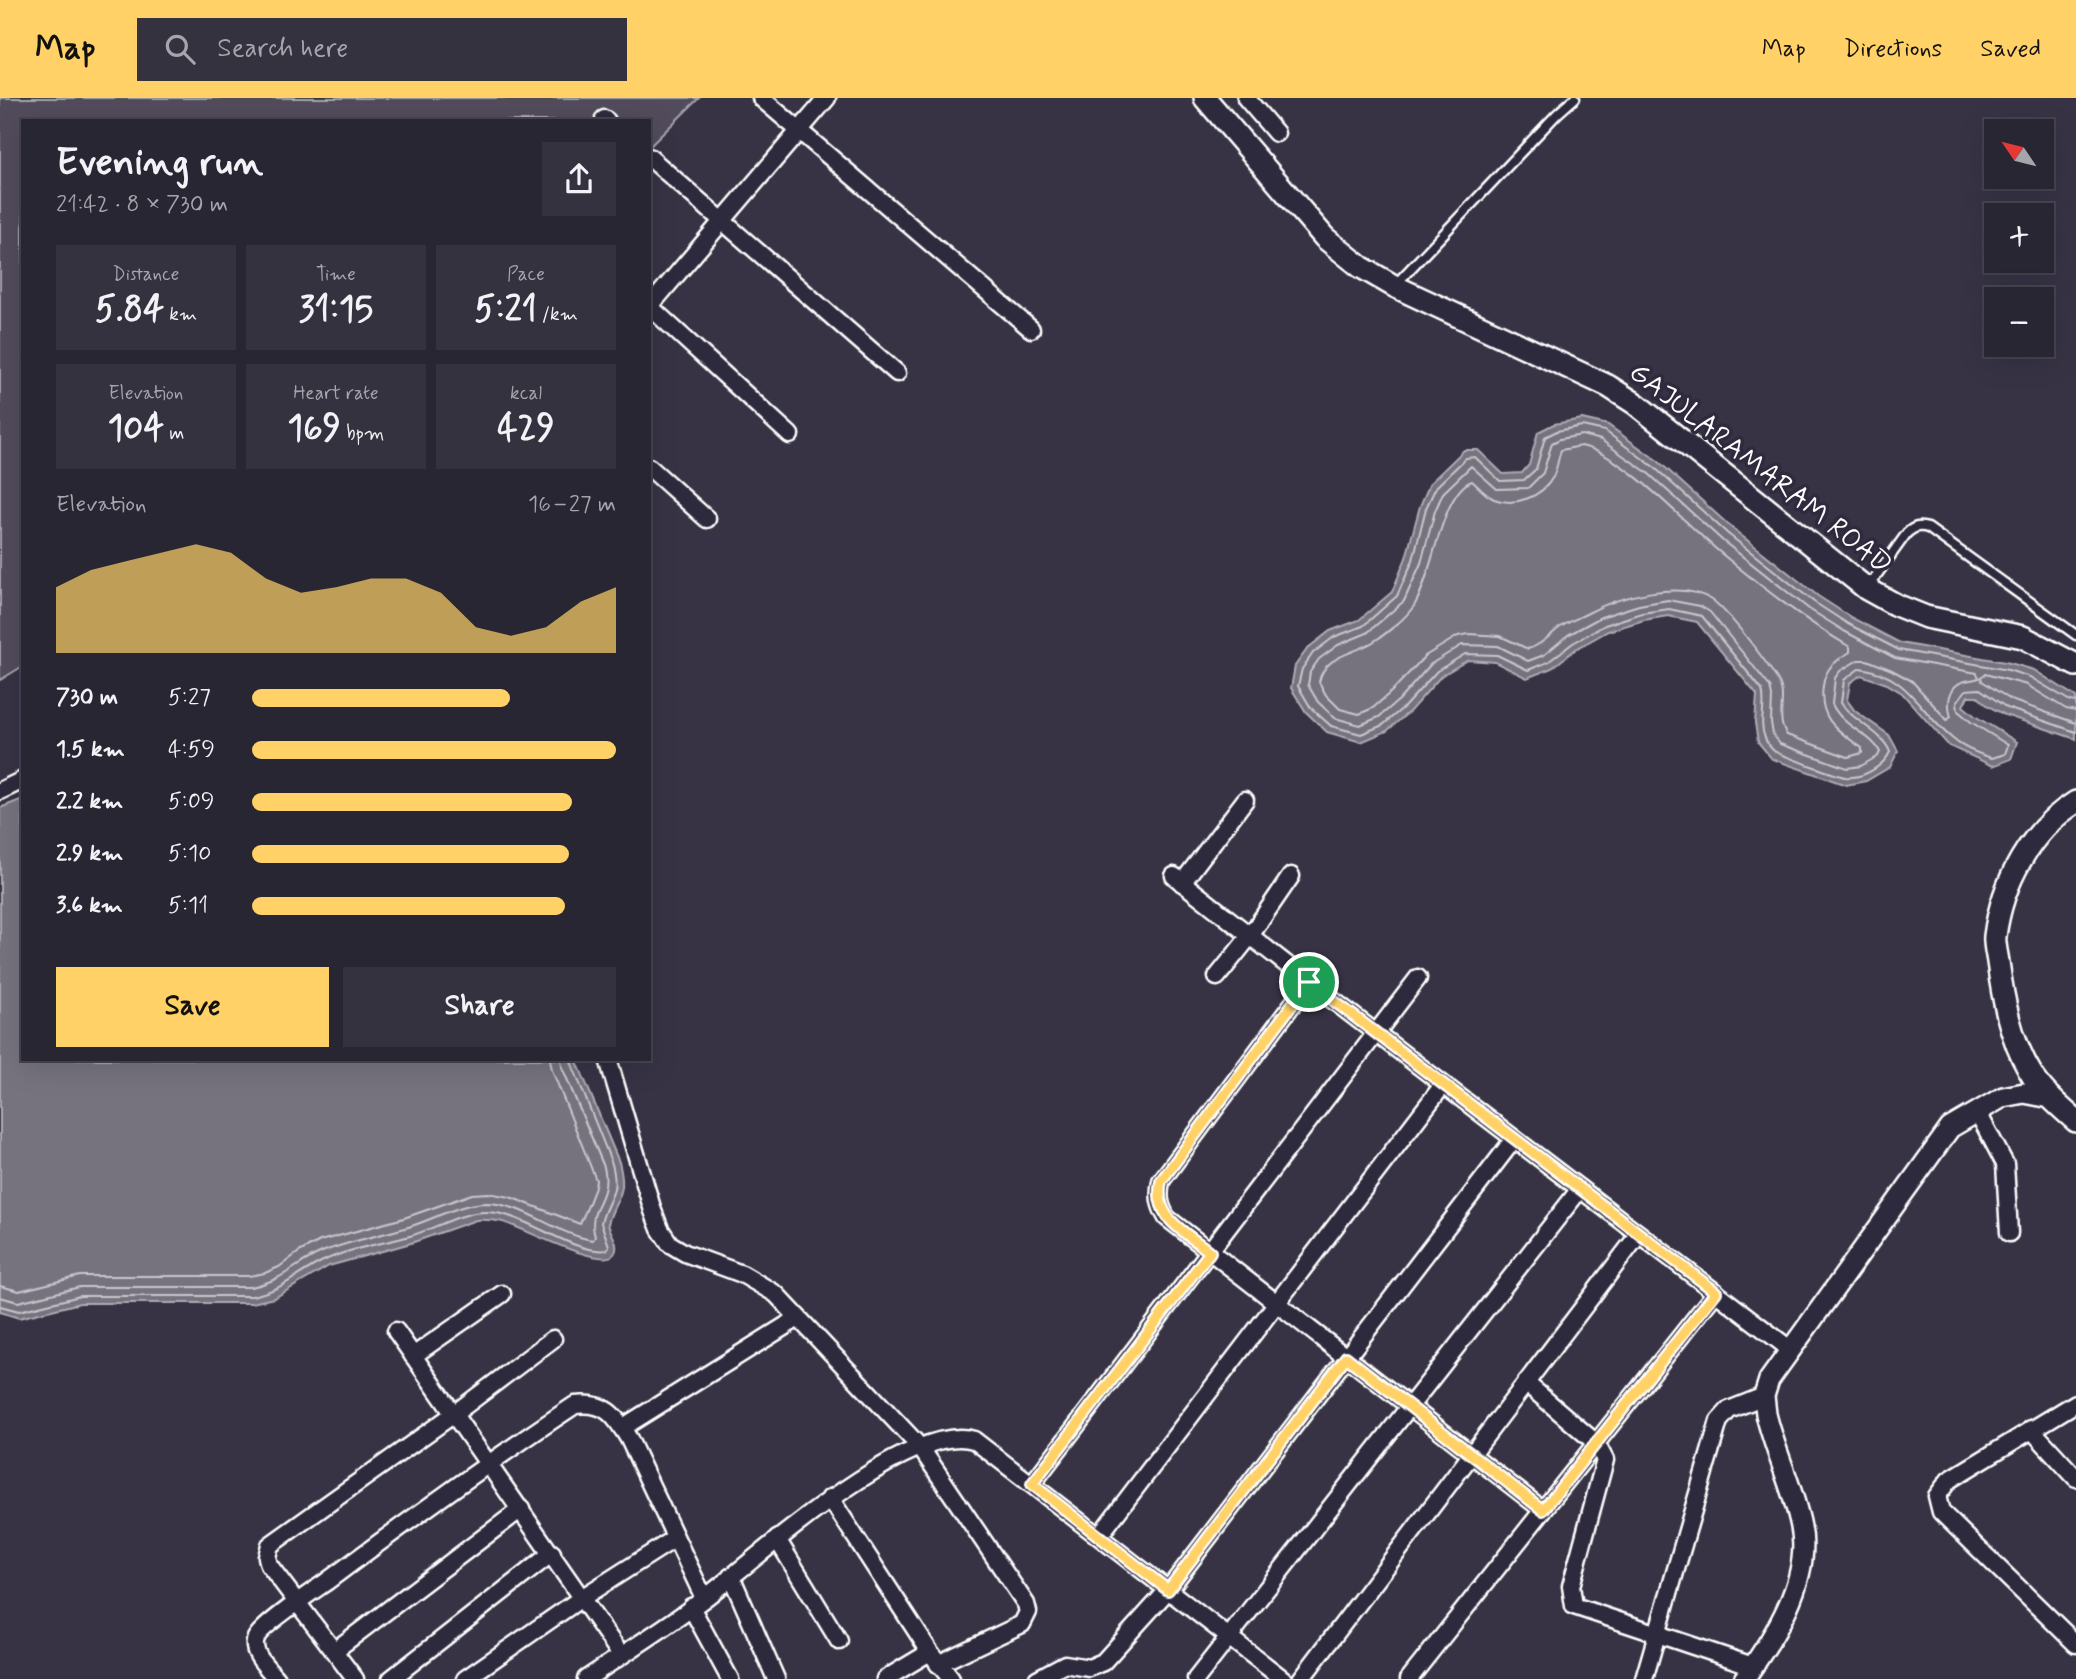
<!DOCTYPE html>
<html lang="en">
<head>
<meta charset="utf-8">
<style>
	:root { --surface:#292634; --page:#353240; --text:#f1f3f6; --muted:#a5a5ac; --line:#45434f; --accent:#ffd166 }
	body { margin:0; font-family:Mynerve,sans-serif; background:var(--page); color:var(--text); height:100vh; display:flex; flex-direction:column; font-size:26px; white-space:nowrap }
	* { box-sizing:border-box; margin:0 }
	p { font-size:23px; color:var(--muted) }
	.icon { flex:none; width:38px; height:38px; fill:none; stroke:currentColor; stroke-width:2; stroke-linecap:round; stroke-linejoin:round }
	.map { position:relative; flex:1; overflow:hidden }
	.sheet { position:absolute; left:21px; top:21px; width:630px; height:942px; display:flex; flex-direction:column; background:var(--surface); border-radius:0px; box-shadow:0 7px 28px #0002,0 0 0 2px var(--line) }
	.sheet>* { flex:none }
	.needle { width:46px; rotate:305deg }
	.buttons { position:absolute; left:1984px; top:21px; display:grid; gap:14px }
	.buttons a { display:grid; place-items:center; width:70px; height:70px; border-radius:0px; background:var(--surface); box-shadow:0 7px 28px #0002,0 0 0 2px var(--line); font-size:35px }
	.pin { position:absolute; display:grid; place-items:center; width:60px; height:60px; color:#fff; margin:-30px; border:4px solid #fff; border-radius:50%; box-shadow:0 2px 7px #0007 }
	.round { display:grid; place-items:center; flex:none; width:74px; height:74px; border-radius:0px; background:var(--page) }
	.headline { display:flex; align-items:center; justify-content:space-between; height:119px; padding:0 35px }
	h1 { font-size:38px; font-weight:700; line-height:52px }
	.metrics { display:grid; grid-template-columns:repeat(3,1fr); gap:10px; height:119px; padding:7px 35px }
	.metrics div { display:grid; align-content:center; border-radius:0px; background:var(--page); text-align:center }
	.metrics b { font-size:35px; font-weight:700 }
	.metrics small { font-size:19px; font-weight:400 }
	.metrics p { font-size:19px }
	.chart { height:196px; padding:14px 35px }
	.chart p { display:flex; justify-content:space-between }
	.chart svg { width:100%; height:126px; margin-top:7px; fill:var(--accent); opacity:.7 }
	.cta { display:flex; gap:14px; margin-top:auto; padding:14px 35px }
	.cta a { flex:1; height:80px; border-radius:0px; background:var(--accent); color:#111; font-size:28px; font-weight:700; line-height:80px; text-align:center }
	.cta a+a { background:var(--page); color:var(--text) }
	ul { padding:0 35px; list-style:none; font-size:23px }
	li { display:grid; grid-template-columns:112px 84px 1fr; align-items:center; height:52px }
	li i { height:18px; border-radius:9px; background:var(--accent) }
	header { display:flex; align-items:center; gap:42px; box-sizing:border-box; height:98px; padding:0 35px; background:var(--accent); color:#111 }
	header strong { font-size:33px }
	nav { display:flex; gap:38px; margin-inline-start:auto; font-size:24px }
	.search { width:490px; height:63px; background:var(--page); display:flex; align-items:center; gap:18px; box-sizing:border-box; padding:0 24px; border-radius:0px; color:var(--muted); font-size:26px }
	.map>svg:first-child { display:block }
</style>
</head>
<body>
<header>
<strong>Map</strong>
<div class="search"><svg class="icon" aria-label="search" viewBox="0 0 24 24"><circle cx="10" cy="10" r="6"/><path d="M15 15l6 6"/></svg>Search here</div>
<nav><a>Map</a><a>Directions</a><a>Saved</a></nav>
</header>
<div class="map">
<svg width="2076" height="1581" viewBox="0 0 2076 1581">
	<rect width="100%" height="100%" fill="#373345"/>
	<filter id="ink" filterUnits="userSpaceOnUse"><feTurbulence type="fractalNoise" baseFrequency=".0143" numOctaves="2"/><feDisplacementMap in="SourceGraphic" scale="14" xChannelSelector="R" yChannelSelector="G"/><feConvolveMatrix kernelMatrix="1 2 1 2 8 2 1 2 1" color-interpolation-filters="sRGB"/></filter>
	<g filter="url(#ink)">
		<!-- green -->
		<polygon fill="#514c5c" stroke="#a8a6ae" stroke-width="2" points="0,0 699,0 649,49 649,23 23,23 23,568 0,582"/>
		<!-- water -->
		<g fill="#76737f" stroke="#adabb2" stroke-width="2">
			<polygon points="1582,321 1608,327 1658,363 1733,431 1818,498 1852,520 1900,545 2010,565 2034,572 2076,599 2076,641 2005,617 1988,608 1977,598 1968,598 1963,608 1975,618 2017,644 2011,661 1993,668 1949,648 1902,595 1887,586 1861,577 1850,585 1847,602 1855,613 1889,637 1898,653 1890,669 1866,683 1846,687 1772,661 1758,644 1755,625 1757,597 1697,524 1668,518 1644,522 1608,533 1576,551 1552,570 1527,580 1495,564 1468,562 1441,578 1410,613 1387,633 1361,644 1327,634 1306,614 1291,590 1295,568 1308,550 1330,533 1359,522 1392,494 1406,460 1420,408 1430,385 1464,352 1478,352 1503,376 1522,375 1529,367 1538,334 1554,326"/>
			<path d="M23,701V961H576L619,1064C628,1100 616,1096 608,1126C610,1135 621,1147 614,1156C601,1172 522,1129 503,1124C493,1122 485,1121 476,1122L411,1145L329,1168L274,1200L252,1205H80L19,1220L0,1214V710Z"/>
		</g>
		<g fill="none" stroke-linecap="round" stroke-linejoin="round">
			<!-- shore -->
			<g stroke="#c8c7cc" stroke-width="2">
				<path d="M1582,337L1601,342L1648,375L1723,443L1809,511L1844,533L1895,560L1977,575L1979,580C1974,582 1968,582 1962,584C1948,589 1947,607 1951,619L1947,622L1912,583L1892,572L1867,562H1858L1840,573L1835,580L1832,606C1843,630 1872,636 1880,654L1878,658L1861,668L1847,670L1780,646L1773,637L1771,624L1772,598L1770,589L1710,514L1700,508L1668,502L1639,507L1601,519L1568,537L1544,557L1528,563L1498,548L1462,547L1431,566L1399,602L1379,619L1360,627L1335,620L1318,604L1308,587L1310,574L1319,561L1338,547L1367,535L1404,503L1421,465L1435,413L1443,395L1471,368L1497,391L1528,390L1543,375L1552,345L1560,341Z"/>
				<path d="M1581,348C1621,355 1683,423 1716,451C1758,486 1802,521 1850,549V554C1835,563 1825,570 1823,588C1818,621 1837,632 1862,650V655L1848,659L1787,637C1774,621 1789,598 1777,581C1765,562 1728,513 1712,502C1681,481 1617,499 1588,515C1578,520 1568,524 1559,530C1549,538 1541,547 1528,551L1500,538L1469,536L1458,538L1425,558L1391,594L1373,610L1359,616L1340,611L1326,597L1319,584C1324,557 1354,556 1373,544C1386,536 1405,521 1414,508C1433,478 1441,394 1472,383C1479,389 1485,397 1494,401C1515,409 1542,399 1553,379C1557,371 1558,361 1561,352Z"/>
				<path d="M2076,604L2070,603L2030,579L2008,572L1899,552L1848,526L1814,504L1728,436L1654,369L1605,333L1582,328L1557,333L1545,339L1536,371L1524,382L1500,383L1475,359L1466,360L1436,389L1426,410L1413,462L1397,498L1363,528L1334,539L1313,555L1302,571L1298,588L1311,610L1331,628L1361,636L1383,627L1405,608L1437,573L1465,556L1497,557L1528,572L1548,564L1573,545L1605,527L1642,515L1669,511L1702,518L1762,592C1767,607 1758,624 1765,640C1766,644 1771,650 1774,653C1778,656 1838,678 1845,679C1862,681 1883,669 1890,654C1881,632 1854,625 1841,605L1844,582L1860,570C1910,577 1919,614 1953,641C1963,650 1979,656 1992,660L2005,656L2008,647L1971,624L1958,613L1957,604L1966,592L1980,591L2007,610L2076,634"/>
				<polyline points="2076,613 2066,611 2027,587 1985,576 1981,579 1982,583 2011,602 2076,625"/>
				<path d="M0,1188L19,1193L80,1178H249L265,1175L279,1169L299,1154L320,1143L404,1120L472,1096L488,1095L510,1099L580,1126C584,1116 596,1092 596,1082L552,972L550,961"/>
				<path d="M0,1199L18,1204L80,1189H251C285,1182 294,1166 322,1154C349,1143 378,1138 405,1130C431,1123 459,1105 487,1105C525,1106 557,1137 593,1142L595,1139C586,1108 612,1103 604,1069L562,969L561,961"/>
				<path d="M0,1208L19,1213L80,1198H252C286,1191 294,1177 323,1163C350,1150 381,1146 410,1138C434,1131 461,1114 486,1114C525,1114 572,1157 607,1152L609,1148L601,1125C608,1098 620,1097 612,1066L570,961"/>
			</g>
			<!-- service casing -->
			<g stroke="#fff" stroke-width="13">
				<g id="service">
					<polyline points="1396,186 1557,16 1575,0"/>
					<path d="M1868,489L1907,435C1914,429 1919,427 1928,430L2076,537"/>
				</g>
			</g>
			<!-- minor casing -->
			<g stroke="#fff" stroke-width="21">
				<g id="minor">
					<polyline points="761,0 1031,231"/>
					<polyline points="1246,0 1276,35"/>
					<polyline points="604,21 607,23"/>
					<polyline points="649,59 897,275"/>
					<polyline points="649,208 790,337"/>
					<polyline points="649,209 827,0"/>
					<polyline points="649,369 707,421"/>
					<polyline points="0,693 23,682"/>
					<polyline points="1174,778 1309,884 1791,1252"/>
					<polyline points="1182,785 1245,702"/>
					<polyline points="1217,879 1250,838 1291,778"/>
					<path d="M1309,884L1161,1083C1158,1098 1159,1107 1167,1120L1543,1412"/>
					<polyline points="608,961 653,1113 660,1131 670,1146 685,1155 742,1176 776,1196 920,1349 1026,1506 1028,1514 1022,1526 938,1566"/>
					<polyline points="1977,1013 2005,1066 2009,1135"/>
					<polyline points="396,1233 621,1557"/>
					<polyline points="413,1258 502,1196"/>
					<polyline points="1526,1285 1596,1345 1605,1362 1571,1488 1574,1508 1753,1568"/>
					<polyline points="2076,1305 1949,1382 1937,1398 1941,1414 2076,1546"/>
					<polyline points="622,1330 798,1220"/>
					<polyline points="2031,1331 2076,1380"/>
					<polyline points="1032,1386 1418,880"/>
					<polyline points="830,1400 930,1554 951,1581"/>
					<polyline points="1099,1438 1443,987"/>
					<polyline points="777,1441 839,1543"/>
					<polyline points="731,1478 776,1581"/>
					<polyline points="691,1509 730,1581"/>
					<polyline points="334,1553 521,1411"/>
					<path d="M277,1581C268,1570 250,1555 256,1540C261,1528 313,1493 326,1484C408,1423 490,1363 575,1307C606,1304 614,1316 629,1341L704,1500"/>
					<polyline points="355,1581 269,1467 267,1459 270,1447 454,1316 553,1241"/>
					<polyline points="391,1581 552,1455"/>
					<polyline points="465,1581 583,1499 674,1441"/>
					<path d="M586,1581C626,1554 667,1529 705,1500C757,1460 909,1322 974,1342L1283,1581"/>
					<polyline points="885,1581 930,1554"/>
					<polyline points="1037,1581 1065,1566 1089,1570 1103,1564 1168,1492 1514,1041"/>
					<polyline points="1196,1581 1580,1091"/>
					<polyline points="1301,1581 1639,1136"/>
					<polyline points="1409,1581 1716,1194"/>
					<polyline points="1644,1581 1719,1323 1729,1312 1764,1298"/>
				</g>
			</g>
			<!-- tertiary casing -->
			<g stroke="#fff" stroke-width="24">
				<path id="tertiary" d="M1744,1581C1773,1541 1812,1481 1801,1429C1794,1392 1775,1354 1766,1316L1764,1298L1769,1282L1950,1030L2003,999L2024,995L2051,1000"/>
			</g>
			<!-- secondary casing -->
			<g stroke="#fff" stroke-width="26">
				<g id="secondary">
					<polyline points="1205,0 1325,140 1361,169 1394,188 1608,288 1636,306 1867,491 1896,507 1926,519 2023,539 2076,567"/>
					<path d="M2076,704C2030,732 2002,785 1995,838C1994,846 1997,856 1998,864C2003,901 2010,939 2029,972C2040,992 2059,1008 2076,1023"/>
				</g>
			</g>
			<!-- service -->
			<use href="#service" stroke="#2f2a3d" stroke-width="8"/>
			<!-- minor -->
			<use href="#minor" stroke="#2f2a3d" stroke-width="16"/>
			<!-- tertiary -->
			<use href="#tertiary" stroke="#2f2a3d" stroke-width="19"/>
			<!-- secondary -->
			<use href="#secondary" stroke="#2f2a3d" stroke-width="21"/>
		</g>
	</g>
	<g fill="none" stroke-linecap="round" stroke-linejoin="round" filter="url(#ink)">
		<!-- route casing -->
		<g stroke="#fff" stroke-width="14">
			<path id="route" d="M1309,884L1716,1194L1543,1412L1346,1259L1168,1492L1032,1386L1210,1154C1184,1133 1153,1120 1161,1083Z"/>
		</g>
		<!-- route -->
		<use href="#route" stroke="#ffd166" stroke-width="9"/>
	</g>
	<g text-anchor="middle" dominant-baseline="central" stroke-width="7" stroke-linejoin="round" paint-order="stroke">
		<!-- street labels -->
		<g font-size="28" fill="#fff" stroke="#2f2a3d">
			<text transform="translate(1760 371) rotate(38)">GAJULARAMARAM ROAD</text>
		</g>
	</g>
</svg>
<div class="buttons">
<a><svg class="needle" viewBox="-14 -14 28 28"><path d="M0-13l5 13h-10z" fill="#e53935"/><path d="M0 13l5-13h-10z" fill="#a5a5ac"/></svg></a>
<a>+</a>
<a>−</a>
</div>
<div class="pin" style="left:1309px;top:884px;background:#1e9e55"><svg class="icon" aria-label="arrive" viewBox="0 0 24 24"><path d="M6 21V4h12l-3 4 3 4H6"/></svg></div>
<section class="sheet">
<div class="headline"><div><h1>Evening run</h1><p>21:42 · 8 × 730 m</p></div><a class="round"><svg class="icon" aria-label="share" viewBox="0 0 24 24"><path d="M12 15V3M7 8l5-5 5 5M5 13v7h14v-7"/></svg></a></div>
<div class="metrics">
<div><p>Distance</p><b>5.84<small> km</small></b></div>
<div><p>Time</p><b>31:15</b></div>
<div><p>Pace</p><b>5:21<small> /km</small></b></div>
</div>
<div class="metrics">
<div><p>Elevation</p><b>104<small> m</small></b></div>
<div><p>Heart rate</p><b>169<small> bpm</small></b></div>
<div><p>kcal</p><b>429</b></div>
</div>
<div class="chart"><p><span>Elevation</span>16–27 m</p>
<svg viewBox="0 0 160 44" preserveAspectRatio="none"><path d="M0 44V21L10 15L20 12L30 9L40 6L50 9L60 18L70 23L80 21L90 18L100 18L110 23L120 35L130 38L140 35L150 26L160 21V44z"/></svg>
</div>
<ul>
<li><b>730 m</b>5:27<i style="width:71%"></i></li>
<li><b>1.5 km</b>4:59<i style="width:100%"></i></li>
<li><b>2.2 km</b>5:09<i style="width:88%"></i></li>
<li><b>2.9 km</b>5:10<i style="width:87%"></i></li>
<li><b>3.6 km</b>5:11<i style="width:86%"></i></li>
</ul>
<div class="cta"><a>Save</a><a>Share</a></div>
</section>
</div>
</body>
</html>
